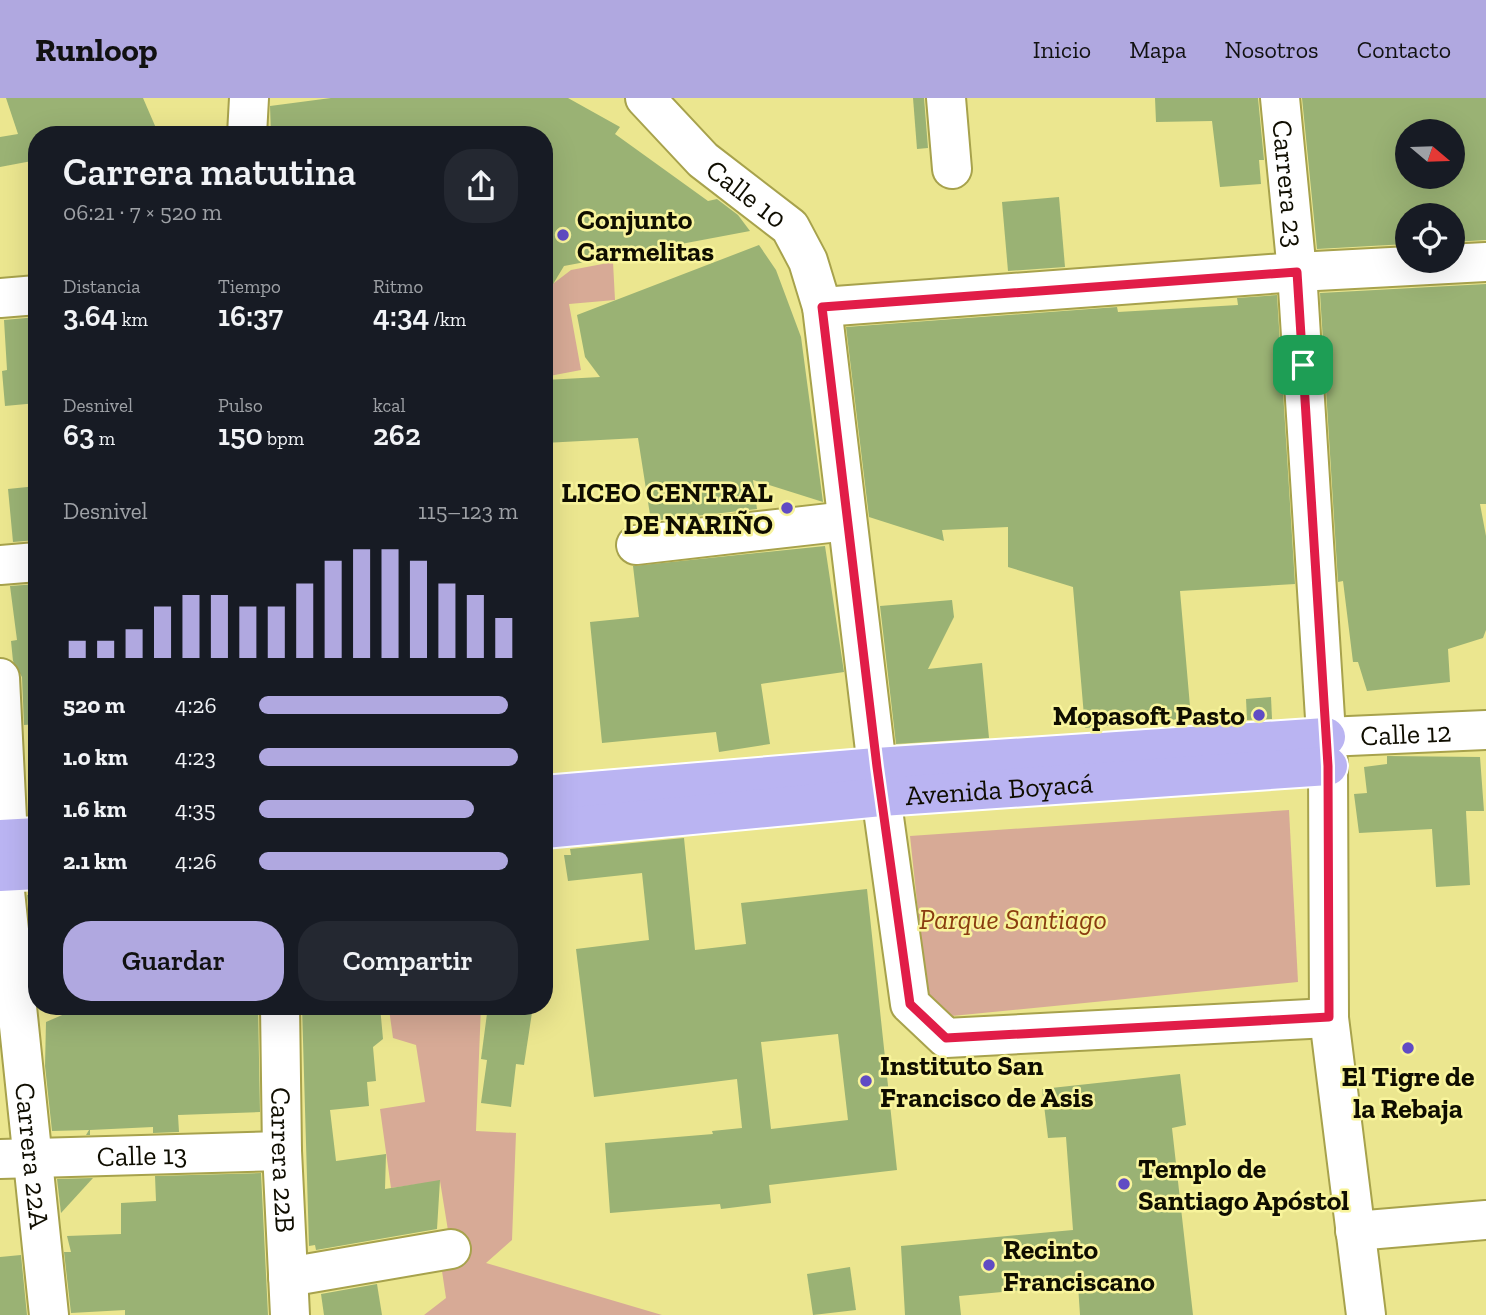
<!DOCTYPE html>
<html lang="es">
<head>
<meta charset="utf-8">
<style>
	:root { --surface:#171b24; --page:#242831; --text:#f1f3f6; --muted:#9ea1a6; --accent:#b0a8e0 }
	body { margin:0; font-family:"Zilla Slab",serif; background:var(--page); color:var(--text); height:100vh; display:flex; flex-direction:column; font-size:26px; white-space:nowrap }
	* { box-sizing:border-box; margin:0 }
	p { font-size:23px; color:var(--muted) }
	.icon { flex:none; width:38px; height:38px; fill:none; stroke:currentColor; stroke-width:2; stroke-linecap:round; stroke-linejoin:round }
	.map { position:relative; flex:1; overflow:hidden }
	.drawer { position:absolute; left:28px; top:28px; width:525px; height:889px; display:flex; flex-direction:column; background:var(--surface); border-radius:28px; box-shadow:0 7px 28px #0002 }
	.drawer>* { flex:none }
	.needle { width:46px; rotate:109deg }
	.tools { position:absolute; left:1395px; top:21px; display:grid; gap:14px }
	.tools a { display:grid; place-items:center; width:70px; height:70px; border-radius:50%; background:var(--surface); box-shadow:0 7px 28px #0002; font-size:35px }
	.pin { position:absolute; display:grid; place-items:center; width:60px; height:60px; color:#fff; margin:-30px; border-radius:14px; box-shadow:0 4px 10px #0006 }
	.round { display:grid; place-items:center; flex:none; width:74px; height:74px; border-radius:28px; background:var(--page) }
	.headline { display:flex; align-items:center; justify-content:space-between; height:119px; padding:0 35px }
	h1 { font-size:38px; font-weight:600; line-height:52px }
	.metrics { display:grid; grid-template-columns:repeat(3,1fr); gap:10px; height:119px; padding:7px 35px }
	.metrics div { display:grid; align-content:center }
	.metrics b { font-size:30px; font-weight:600 }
	.metrics small { font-size:19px; font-weight:400 }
	.metrics p { font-size:19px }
	.chart { height:196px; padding:14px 35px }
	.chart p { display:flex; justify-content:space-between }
	.chart svg { width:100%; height:126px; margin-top:7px; stroke:var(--accent); stroke-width:6 }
	.action { display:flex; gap:14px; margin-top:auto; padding:14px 35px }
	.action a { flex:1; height:80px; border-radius:28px; background:var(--accent); color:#111; font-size:28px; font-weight:600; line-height:80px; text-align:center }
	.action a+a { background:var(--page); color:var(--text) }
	ul { padding:0 35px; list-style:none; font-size:23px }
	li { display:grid; grid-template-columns:112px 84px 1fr; align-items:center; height:52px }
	li i { height:18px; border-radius:9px; background:var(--accent) }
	header { display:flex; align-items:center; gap:42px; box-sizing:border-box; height:98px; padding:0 35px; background:var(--accent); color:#111 }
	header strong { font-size:33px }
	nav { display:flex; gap:38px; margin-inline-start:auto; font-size:24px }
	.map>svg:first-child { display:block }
</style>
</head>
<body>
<header>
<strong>Runloop</strong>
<nav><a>Inicio</a><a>Mapa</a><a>Nosotros</a><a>Contacto</a></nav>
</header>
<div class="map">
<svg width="1486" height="1217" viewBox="0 0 1486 1217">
	<rect width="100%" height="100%" fill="#ebe68f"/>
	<!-- green -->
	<g fill="#d7aa96">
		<polygon points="613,164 615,202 569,206 581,272 544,279 544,181 554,185 571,172"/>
		<polygon points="1289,712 1298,884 952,918 927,898 910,738"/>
		<polygon points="405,908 481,908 476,1033 516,1035 512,1142 486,1165 662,1217 424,1217 446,1200 439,1153 451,1151 440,1083 391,1090 380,1011 425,1004 416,947 393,940 389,911"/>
	</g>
	<!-- building -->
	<g fill="#9ab274" fill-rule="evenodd">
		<polygon points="6,0 143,0 159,37 37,37 37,62 0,69 0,39 18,36"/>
		<polygon points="331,0 568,0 620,29 615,36 708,103 717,101 738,117 750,133 564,168 544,201 544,37 271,37 270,8"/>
		<polygon points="913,0 924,0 928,50 917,51"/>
		<polygon points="1155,0 1258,0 1264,62 1259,62 1261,86 1220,89 1212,23 1156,24"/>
		<path d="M1302,0H1486V142L1452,144V117H1407V146L1317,151ZM1407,33H1452V79H1407Z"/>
		<polygon points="1059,99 1065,169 1008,173 1002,104"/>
		<polygon points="759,147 776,172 801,239 823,404 753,382 757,411 651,423 638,340 544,345 545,282 600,279 585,259 577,217"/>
		<polygon points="1486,186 1486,406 1480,406 1486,438 1486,532 1483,540 1448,551 1450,584 1367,593 1358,564 1353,564 1343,483 1338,484 1320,195"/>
		<polygon points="1277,197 1295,486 1180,493 1191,620 1085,630 1073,489 1008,469 1008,429 942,432 944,443 869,419 846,229 1117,209 1118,214 1238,207 1237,200"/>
		<polygon points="37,219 37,305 5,308 2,273 7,272 4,222"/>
		<polygon points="37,388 37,442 13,444 8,391"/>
		<polygon points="825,448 844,574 761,586 770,646 719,654 716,634 602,645 590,524 639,519 633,468"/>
		<polygon points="37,486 37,626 24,627 22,579 13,563 11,543 17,542 10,488"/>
		<polygon points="952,502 954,519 928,571 982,565 989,640 896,646 880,508"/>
		<polygon points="1271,599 1272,621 1247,622 1246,601"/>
		<polygon points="1387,658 1480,659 1484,713 1466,713 1470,787 1436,789 1432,731 1359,735 1354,696 1367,695 1364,669 1387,666"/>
		<path d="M684,740L695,852L746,846L741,805L867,791L897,1072L769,1087L771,1105L721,1111L720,1106L610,1115L605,1045L713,1036L712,1033L742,1030L737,981L594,999L576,851L649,842L642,775L568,783L564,757H571L570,751ZM838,936L848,1022L771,1031L761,944Z"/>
		<polygon points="27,797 37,797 37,887"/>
		<polygon points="83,908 258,908 260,1014 178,1017 179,1034 153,1035 153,1029 90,1032 90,1037 86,1037 89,1032 52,1033 45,968 46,924"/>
		<polygon points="302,908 380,908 383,941 373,949 376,983 367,984 369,1008 330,1012 336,1063 386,1056 385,1091 440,1082 437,1131 316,1152 315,1147 309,1148"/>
		<polygon points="488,908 533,908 524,967 516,966 511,1009 481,1005 487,962 481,961"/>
		<polygon points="1180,976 1186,1027 1172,1030 1193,1217 1080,1217 1078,1187 959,1198 961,1217 905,1217 901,1148 1073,1132 1066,1039 1048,1040 1042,991"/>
		<polygon points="261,1075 268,1217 125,1217 125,1212 71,1215 64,1154 71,1154 67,1138 121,1136 121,1105 156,1103 155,1078"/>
		<polygon points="93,1080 61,1115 57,1081"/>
		<polygon points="21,1157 27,1217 0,1217 0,1159"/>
		<polygon points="850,1169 856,1212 813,1217 807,1176"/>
		<polygon points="377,1186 382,1217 324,1217 321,1196"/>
	</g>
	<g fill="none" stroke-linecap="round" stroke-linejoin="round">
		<!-- minor casing -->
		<g stroke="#a7a24c" stroke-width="42">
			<g id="minor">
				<path id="s1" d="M645,0L703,62L790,129L808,163L822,209L877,669L910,906L946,940L1329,920"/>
				<polyline points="946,0 952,71"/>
				<path id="s2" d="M1280,0L1297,174L1328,668L1329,920L1366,1217"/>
				<polyline points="247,37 249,0"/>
				<polyline points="0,200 37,197"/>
				<polyline points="822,209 1297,174 1486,164"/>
				<polyline points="636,447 847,423"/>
				<polyline points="0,467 37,464"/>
				<polyline points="0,580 8,741"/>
				<path id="s3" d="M1326,639L1486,632"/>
				<path id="s4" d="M3,774L49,1217"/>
				<path id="s5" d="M280,908L282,1053L290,1217"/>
				<path id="s6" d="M0,1061L282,1053"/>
				<polyline points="1355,1133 1486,1122"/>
				<polyline points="288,1179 451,1151"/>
			</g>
		</g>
		<!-- major casing -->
		<g stroke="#fff" stroke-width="42">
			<g id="major">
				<polyline points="544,697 877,669 1326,639"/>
				<path id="s7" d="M544,731L881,699L1328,668"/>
				<polyline points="0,741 37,739"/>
				<polyline points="0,774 37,772"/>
			</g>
		</g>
		<!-- minor -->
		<use href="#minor" stroke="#fff" stroke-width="38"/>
		<!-- major -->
		<use href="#major" stroke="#bab4f2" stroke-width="38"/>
	</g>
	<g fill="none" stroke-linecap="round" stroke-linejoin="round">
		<!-- route casing -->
		<g stroke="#fff" stroke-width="14">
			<polygon id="route" points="1297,174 1328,668 1329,919 946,940 910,906 877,669 822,209"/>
		</g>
		<!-- route -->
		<use href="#route" stroke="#e11d48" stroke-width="9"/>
	</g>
	<!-- markers -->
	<g fill="#604cc4" stroke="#f8f49c" stroke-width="2.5">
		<circle cx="563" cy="137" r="7"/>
		<circle cx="787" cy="410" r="7"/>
		<circle cx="1259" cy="617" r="7"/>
		<circle cx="1408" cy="950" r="7"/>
		<circle cx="866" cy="983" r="7"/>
		<circle cx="1124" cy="1086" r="7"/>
		<circle cx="989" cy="1167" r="7"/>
	</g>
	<g text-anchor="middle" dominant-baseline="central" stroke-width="5" stroke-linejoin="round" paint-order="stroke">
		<!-- street labels -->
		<g font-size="28" fill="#0f0d00" stroke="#f8f49c">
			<text stroke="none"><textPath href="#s2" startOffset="86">Carrera 23</textPath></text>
			<text stroke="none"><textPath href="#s1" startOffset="140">Calle 10</textPath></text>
			<text stroke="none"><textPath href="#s3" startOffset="80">Calle 12</textPath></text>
			<text stroke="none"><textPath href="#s7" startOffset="457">Avenida Boyacá</textPath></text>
			<text stroke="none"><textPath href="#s6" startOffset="142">Calle 13</textPath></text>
			<text stroke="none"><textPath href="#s4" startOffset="285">Carrera 22A</textPath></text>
			<text stroke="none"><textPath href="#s5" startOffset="154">Carrera 22B</textPath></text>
		</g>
		<!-- poi labels -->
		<g font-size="28" font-weight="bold" fill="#0f0d00" stroke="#f8f49c" text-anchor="start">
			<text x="577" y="121">Conjunto<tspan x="577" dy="32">Carmelitas</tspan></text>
			<text x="773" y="394" text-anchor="end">LICEO CENTRAL<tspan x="773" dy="32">DE NARIÑO</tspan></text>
			<text x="1245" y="617" text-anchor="end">Mopasoft Pasto</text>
			<text x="880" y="967">Instituto San<tspan x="880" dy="32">Francisco de Asis</tspan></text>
			<text x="1408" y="978" text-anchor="middle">El Tigre de<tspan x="1408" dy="32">la Rebaja</tspan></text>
			<text x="1138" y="1070">Templo de<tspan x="1138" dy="32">Santiago Apóstol</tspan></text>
			<text x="1003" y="1151">Recinto<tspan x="1003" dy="32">Franciscano</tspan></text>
		</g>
		<!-- park labels -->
		<g font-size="28" font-style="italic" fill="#8a3c10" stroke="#f8f49c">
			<text x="1013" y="821">Parque Santiago</text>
		</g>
	</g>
</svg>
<div class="tools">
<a><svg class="needle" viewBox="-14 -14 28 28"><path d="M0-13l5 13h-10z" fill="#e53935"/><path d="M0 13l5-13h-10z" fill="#9ea1a6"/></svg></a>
<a><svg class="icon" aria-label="locate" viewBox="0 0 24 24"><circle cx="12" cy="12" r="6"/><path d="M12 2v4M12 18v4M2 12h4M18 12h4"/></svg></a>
</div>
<div class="pin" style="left:1303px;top:267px;background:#1e9e55"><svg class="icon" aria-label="arrive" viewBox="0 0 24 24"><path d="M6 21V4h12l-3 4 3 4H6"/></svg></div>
<section class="drawer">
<div class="headline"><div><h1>Carrera matutina</h1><p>06:21 · 7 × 520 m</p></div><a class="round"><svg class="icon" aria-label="share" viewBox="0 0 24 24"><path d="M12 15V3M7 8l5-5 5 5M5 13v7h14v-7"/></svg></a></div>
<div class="metrics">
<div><p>Distancia</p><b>3.64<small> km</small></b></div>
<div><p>Tiempo</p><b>16:37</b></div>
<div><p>Ritmo</p><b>4:34<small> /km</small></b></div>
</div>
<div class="metrics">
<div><p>Desnivel</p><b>63<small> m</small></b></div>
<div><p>Pulso</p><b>150<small> bpm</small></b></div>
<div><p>kcal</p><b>262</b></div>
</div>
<div class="chart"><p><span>Desnivel</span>115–123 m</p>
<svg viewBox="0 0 160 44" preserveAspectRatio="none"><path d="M5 44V38M15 44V38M25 44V34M35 44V26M45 44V22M55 44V22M65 44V26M75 44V26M85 44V18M95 44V10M105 44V6M115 44V6M125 44V10M135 44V18M145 44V22M155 44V30"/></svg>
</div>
<ul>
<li><b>520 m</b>4:26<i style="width:96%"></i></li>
<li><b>1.0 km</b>4:23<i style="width:100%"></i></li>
<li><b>1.6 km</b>4:35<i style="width:83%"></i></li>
<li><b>2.1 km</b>4:26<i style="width:96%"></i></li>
</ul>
<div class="action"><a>Guardar</a><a>Compartir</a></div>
</section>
</div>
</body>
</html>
